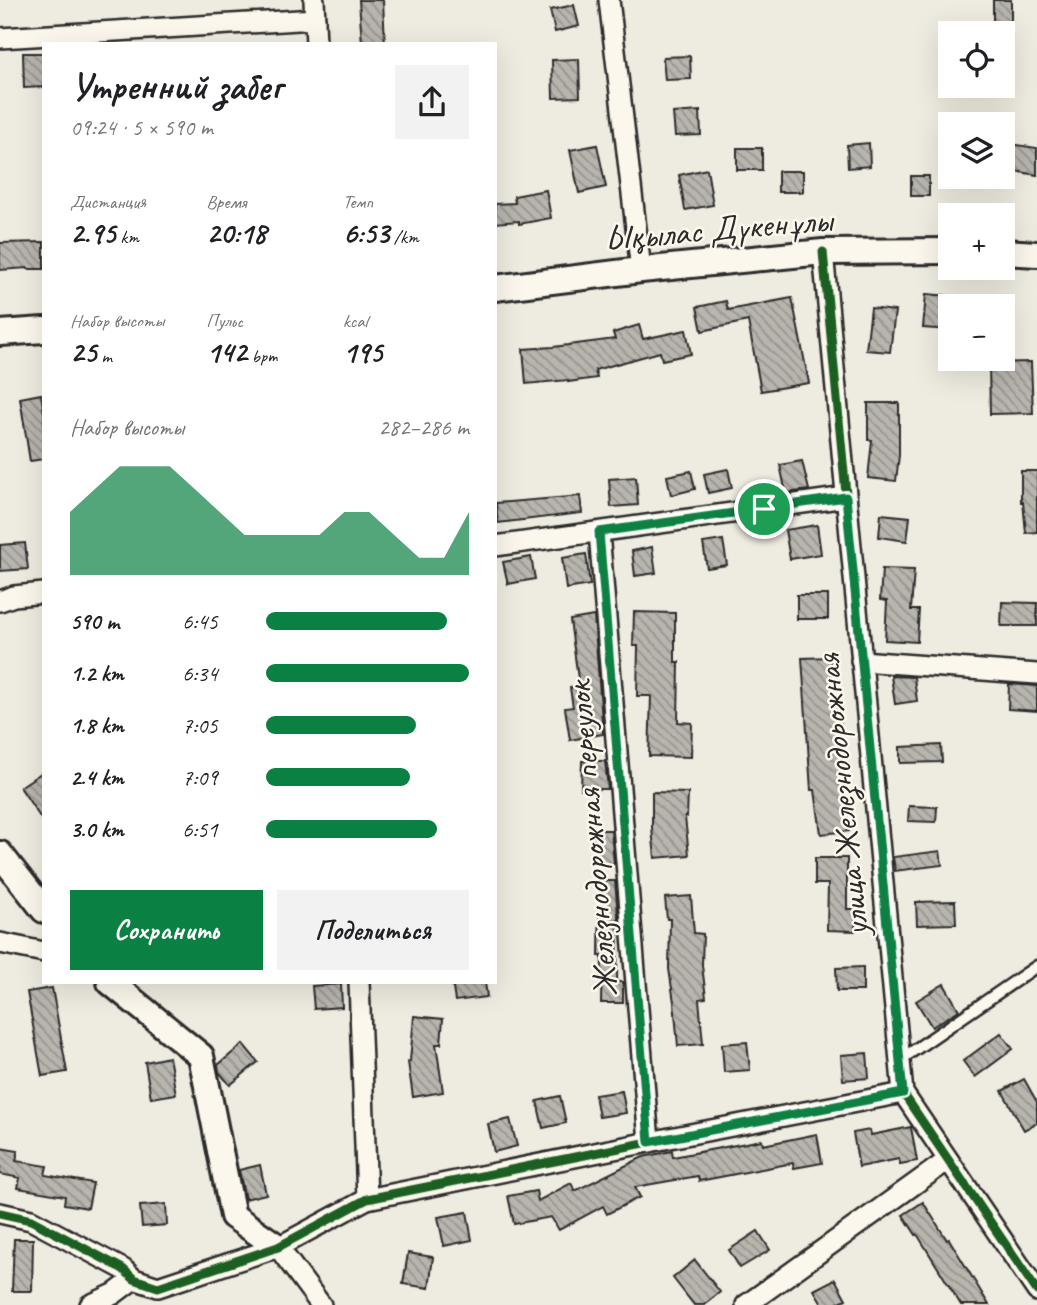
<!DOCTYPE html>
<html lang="ru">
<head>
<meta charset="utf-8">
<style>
	:root { --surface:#fff; --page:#f2f2f2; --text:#202124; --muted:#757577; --accent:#0b8043 }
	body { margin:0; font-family:Caveat,sans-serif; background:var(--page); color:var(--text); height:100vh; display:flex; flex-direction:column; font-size:26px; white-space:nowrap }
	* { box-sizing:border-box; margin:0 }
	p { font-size:23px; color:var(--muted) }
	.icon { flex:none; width:38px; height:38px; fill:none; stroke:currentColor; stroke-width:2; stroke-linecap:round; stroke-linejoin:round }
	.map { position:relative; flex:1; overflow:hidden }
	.sheet { position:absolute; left:42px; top:42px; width:455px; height:942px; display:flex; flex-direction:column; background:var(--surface); border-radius:0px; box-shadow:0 7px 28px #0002 }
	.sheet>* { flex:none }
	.controls { position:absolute; left:938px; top:21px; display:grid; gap:14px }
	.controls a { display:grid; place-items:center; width:77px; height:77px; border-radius:0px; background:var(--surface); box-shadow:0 7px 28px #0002; font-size:35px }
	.pin { position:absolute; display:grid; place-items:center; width:60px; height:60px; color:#fff; margin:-30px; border:4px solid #fff; border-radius:50%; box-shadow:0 2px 7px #0007 }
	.round { display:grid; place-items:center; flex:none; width:74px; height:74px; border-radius:0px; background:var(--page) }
	.overview { display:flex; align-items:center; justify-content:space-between; height:119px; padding:0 28px }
	h1 { font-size:38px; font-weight:700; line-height:52px }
	.figures { display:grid; grid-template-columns:repeat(3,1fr); gap:10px; height:119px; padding:7px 28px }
	.figures div { display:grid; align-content:center }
	.figures b { font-size:30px; font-weight:700 }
	.figures small { font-size:19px; font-weight:400 }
	.figures p { font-size:19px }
	.chart { height:196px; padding:14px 28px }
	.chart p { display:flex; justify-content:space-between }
	.chart svg { width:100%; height:126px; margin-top:7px; fill:var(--accent); opacity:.7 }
	.action { display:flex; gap:14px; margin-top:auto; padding:14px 28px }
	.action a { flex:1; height:80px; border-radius:0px; background:var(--accent); color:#fff; font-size:28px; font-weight:700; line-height:80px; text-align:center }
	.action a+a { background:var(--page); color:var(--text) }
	ul { padding:0 28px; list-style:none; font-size:23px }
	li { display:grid; grid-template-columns:112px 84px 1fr; align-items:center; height:52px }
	li i { height:18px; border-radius:9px; background:var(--accent) }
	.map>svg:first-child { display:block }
</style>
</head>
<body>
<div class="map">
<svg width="1037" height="1305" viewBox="0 0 1037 1305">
	<defs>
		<pattern id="building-back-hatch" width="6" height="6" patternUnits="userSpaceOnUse" patternTransform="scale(1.75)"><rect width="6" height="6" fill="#b8b5ae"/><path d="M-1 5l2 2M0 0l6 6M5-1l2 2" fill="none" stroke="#96938e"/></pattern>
	</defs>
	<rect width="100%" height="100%" fill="#eeebe0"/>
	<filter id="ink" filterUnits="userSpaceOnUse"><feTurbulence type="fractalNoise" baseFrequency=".0143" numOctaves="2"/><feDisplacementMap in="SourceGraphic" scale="14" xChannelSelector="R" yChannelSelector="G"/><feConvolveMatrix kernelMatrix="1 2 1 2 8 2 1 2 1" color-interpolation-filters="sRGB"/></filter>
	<g filter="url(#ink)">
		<!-- building -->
		<g fill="url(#building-back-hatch)" stroke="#2b2b2b" stroke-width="2">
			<polygon points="359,0 383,0 385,44 362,44"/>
			<rect x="993" y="0" width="18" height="29"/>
			<polygon points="574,5 579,26 555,32 550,10"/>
			<polygon points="23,53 44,53 44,87 24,88"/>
			<polygon points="690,56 691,79 665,80 663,57"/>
			<polygon points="579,59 580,97 553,98 552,60"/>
			<polygon points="700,111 701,135 675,136 673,113"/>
			<polygon points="869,143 870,166 848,168 847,145"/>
			<polygon points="1003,143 1037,148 1037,175 1003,169"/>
			<polygon points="597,145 606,187 579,193 570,150"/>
			<rect x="737" y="148" width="25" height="22"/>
			<polygon points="707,169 713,205 685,210 679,175"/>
			<rect x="778" y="171" width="25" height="21"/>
			<rect x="911" y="176" width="18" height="20"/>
			<polygon points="546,190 551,218 519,224 519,221 495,223 495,204 515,203 514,196"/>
			<polygon points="44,242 44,269 28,269 28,268 0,270 0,243"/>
			<polygon points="926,294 950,296 950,330 923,328"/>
			<polygon points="792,298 809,383 761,391 748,321 702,331 697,307 726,301 728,310"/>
			<polygon points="871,308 895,311 890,352 866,350"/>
			<polygon points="639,325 643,339 686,330 691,354 662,360 660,352 595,370 597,378 568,382 568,380 526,384 523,349 553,347 615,339 613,333"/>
			<polygon points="1031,362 1033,413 990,414 989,363"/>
			<polygon points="41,394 44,412 44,459 30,461 20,398"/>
			<polygon points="868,403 899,403 899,455 896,481 868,478 872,440 868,440"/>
			<polygon points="802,461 809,490 786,493 780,465"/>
			<polygon points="728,469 732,488 708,493 704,474"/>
			<polygon points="691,471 695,489 671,495 667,476"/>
			<polygon points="1021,471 1037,471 1037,532 1026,533 1023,502 1021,502"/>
			<polygon points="636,477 638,505 611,507 609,479"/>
			<polygon points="580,496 582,513 498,523 496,503"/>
			<polygon points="881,514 910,517 907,541 879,537"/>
			<polygon points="817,525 821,554 790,559 785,530"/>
			<polygon points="723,540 727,565 707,568 703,543"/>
			<polygon points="25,543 28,569 0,571 0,545"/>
			<polygon points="652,547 656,573 635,576 632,551"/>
			<polygon points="586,554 590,585 566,589 562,558"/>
			<polygon points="531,557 535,579 508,584 503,562"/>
			<polygon points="882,569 914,570 911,610 919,610 917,642 885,640 887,601 880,600"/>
			<rect x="797" y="595" width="31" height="24"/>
			<polygon points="1002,602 1037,603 1037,626 1001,626"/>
			<polygon points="634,612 675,613 675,662 679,662 678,722 692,723 691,757 649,756 651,696 637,696 638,646 633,646"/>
			<polygon points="594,616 603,734 570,740 565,708 573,707 570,688 579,686 570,620"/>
			<polygon points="831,657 832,700 839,699 845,787 844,787 849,831 821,834 815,790 811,790 802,658"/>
			<polygon points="891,676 914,677 917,701 895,704"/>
			<polygon points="1009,684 1037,686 1037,711 1008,709"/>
			<polygon points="941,745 942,762 900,763 900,747"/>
			<polygon points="582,761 605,761 608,789 581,789"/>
			<polygon points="44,771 44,823 20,787"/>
			<polygon points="652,792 688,793 687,817 685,817 689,855 655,858 652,828"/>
			<polygon points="909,806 937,807 936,822 908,821"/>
			<polygon points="594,830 611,830 614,864 593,863"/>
			<polygon points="940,851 942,865 895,871 893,857"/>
			<polygon points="815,858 847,858 847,909 856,909 855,931 827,930 828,884 815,884"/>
			<polygon points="600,881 615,881 618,915 617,982 623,982 623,1003 601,1003 602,956 599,956"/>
			<polygon points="691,896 694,933 703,934 702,965 706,998 699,999 703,1044 678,1046 674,1002 669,969 670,919 667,919 665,898"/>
			<polygon points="955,901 956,924 917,925 916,902"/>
			<polygon points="863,967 863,991 837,991 836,968"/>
			<polygon points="452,982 485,982 487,997 455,1001"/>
			<polygon points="341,984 342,1007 314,1009 312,986"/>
			<polygon points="944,984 959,1010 932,1027 916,1001"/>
			<polygon points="52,988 67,1072 42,1076 27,992"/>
			<polygon points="414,1016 443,1019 441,1044 436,1044 443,1092 413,1097 408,1062 410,1061"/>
			<polygon points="1001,1033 1013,1049 975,1077 963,1061"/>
			<polygon points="747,1042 750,1070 724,1072 722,1044"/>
			<polygon points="243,1044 258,1062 230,1085 219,1072 218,1065"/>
			<polygon points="867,1053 869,1078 843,1080 841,1055"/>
			<polygon points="169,1057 176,1094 151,1098 145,1062"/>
			<polygon points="1024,1079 1037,1102 1037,1123 1024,1130 1002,1091"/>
			<polygon points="622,1091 626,1113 599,1117 595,1095"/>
			<polygon points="560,1096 566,1123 543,1128 537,1101"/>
			<polygon points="510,1119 517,1146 494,1152 488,1124"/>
			<polygon points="911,1127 917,1161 900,1164 899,1159 859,1167 853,1133 870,1130 871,1135"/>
			<polygon points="817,1134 822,1163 794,1168 793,1163 699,1181 698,1176 635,1187 640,1197 607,1214 603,1206 559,1230 551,1217 514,1224 508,1196 536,1191 538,1201 571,1183 575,1191 643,1157 672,1151 673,1157 762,1140 763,1145"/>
			<polygon points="0,1148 18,1151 16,1161 47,1166 45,1175 93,1183 88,1208 64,1204 65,1196 18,1188 20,1178 0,1174"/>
			<polygon points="260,1165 266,1194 245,1199 239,1170"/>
			<polygon points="923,1202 947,1240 949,1239 989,1305 961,1305 917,1234 916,1235 903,1215"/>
			<polygon points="166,1204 167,1225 142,1227 140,1206"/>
			<polygon points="467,1212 472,1240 444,1246 438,1217"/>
			<polygon points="758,1231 770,1250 740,1268 729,1250"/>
			<polygon points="14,1239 33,1239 32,1291 12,1291"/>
			<polygon points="408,1253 433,1257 429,1288 403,1284"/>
			<polygon points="695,1260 720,1292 704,1305 694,1305 673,1278"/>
			<polygon points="835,1279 846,1299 834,1305 823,1305 814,1290"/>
		</g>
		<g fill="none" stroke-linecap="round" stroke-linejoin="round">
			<!-- service casing -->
			<g stroke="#2b2b2b" stroke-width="15">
				<polyline id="service" points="900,1060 1037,966"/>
			</g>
			<!-- minor casing -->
			<g stroke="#2b2b2b" stroke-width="24">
				<g id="minor">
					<polyline points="314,0 316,44"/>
					<polyline points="609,0 641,270"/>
					<polyline points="0,38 315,19"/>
					<polyline points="823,252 903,1093 1037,1291"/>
					<polyline points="599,532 649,1142"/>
					<polyline points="495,546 846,497"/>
					<polyline points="0,601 14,596 44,593"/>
					<polyline points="861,661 1037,674"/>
					<polyline points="0,943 44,952"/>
					<polyline points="359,982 367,1199"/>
					<polyline points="0,1213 31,1220 123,1269 134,1279 158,1287 278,1247 367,1199 649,1142 903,1093"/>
					<polyline points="278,1247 321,1305"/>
					<polyline points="90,1305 114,1294 134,1279"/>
					<polyline points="746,1305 948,1160"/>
				</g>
			</g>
			<!-- tertiary casing -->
			<g stroke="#2b2b2b" stroke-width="30">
				<g id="tertiary">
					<polyline points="1003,252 1037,254"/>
					<polyline points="495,288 641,270 823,252 950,251"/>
					<polyline points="0,333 44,330"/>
					<polyline points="0,854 44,910"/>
					<polyline points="110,982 201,1056 233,1216 278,1247"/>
				</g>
			</g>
			<!-- service -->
			<use href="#service" stroke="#fbf7ec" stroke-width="10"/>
			<!-- minor -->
			<use href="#minor" stroke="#fbf7ec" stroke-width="19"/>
			<!-- tertiary -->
			<use href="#tertiary" stroke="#fbf7ec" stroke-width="24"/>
			<!-- cycleway casing -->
			<g stroke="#fbf7ec" stroke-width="13">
				<g id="cycleway">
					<polyline points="823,252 903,1093 1037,1291"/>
					<polyline points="0,1213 31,1220 123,1269 134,1279 158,1287 278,1247 367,1199 649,1142 903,1093"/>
				</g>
			</g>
			<!-- cycleway -->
			<use href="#cycleway" stroke="#1b5e20" stroke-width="9"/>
		</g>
	</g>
	<g fill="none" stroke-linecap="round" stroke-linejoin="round" filter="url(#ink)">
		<!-- route casing -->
		<g stroke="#fff" stroke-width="14">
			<polygon id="route" points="846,497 903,1093 649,1142 599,532"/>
		</g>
		<!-- route -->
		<use href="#route" stroke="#0b8043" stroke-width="9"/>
	</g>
	<g text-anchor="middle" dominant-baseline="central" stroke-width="5" stroke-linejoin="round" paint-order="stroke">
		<!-- street labels -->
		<g font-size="35" fill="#2b2b2b" stroke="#fbf7ec">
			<text transform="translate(719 229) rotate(-5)">Ықылас Дүкенұлы</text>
			<text transform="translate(842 795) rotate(-96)">улица Железнодорожная</text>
			<text transform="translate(592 839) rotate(-95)">Железнодорожная переулок</text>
		</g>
	</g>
</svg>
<div class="controls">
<a><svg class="icon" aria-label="locate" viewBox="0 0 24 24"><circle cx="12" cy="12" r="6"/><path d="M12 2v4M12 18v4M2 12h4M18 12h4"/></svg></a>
<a><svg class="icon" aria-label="layers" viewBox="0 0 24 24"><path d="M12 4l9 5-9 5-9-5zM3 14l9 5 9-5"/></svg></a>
<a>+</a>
<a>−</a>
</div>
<div class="pin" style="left:764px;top:509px;background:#1e9e55"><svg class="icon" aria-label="arrive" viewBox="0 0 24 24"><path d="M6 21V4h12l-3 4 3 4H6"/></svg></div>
<section class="sheet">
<div class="overview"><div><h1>Утренний забег</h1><p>09:24 · 5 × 590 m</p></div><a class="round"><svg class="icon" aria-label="share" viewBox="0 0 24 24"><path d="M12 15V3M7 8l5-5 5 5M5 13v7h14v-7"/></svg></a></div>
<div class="figures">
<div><p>Дистанция</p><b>2.95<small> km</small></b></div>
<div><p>Время</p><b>20:18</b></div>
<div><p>Темп</p><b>6:53<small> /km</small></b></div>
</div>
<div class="figures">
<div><p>Набор высоты</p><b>25<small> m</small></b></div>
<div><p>Пульс</p><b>142<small> bpm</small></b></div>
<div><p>kcal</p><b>195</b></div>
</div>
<div class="chart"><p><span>Набор высоты</span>282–286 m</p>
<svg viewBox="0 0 160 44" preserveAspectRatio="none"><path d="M0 44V22L10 14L20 6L30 6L40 6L50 14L60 22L70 30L80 30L90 30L100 30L110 22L120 22L130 30L140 38L150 38L160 22V44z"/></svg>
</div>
<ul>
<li><b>590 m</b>6:45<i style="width:89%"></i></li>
<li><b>1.2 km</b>6:34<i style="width:100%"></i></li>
<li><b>1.8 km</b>7:05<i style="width:74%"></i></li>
<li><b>2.4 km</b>7:09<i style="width:71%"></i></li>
<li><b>3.0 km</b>6:51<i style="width:84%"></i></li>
</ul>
<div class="action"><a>Сохранить</a><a>Поделиться</a></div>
</section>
</div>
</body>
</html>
